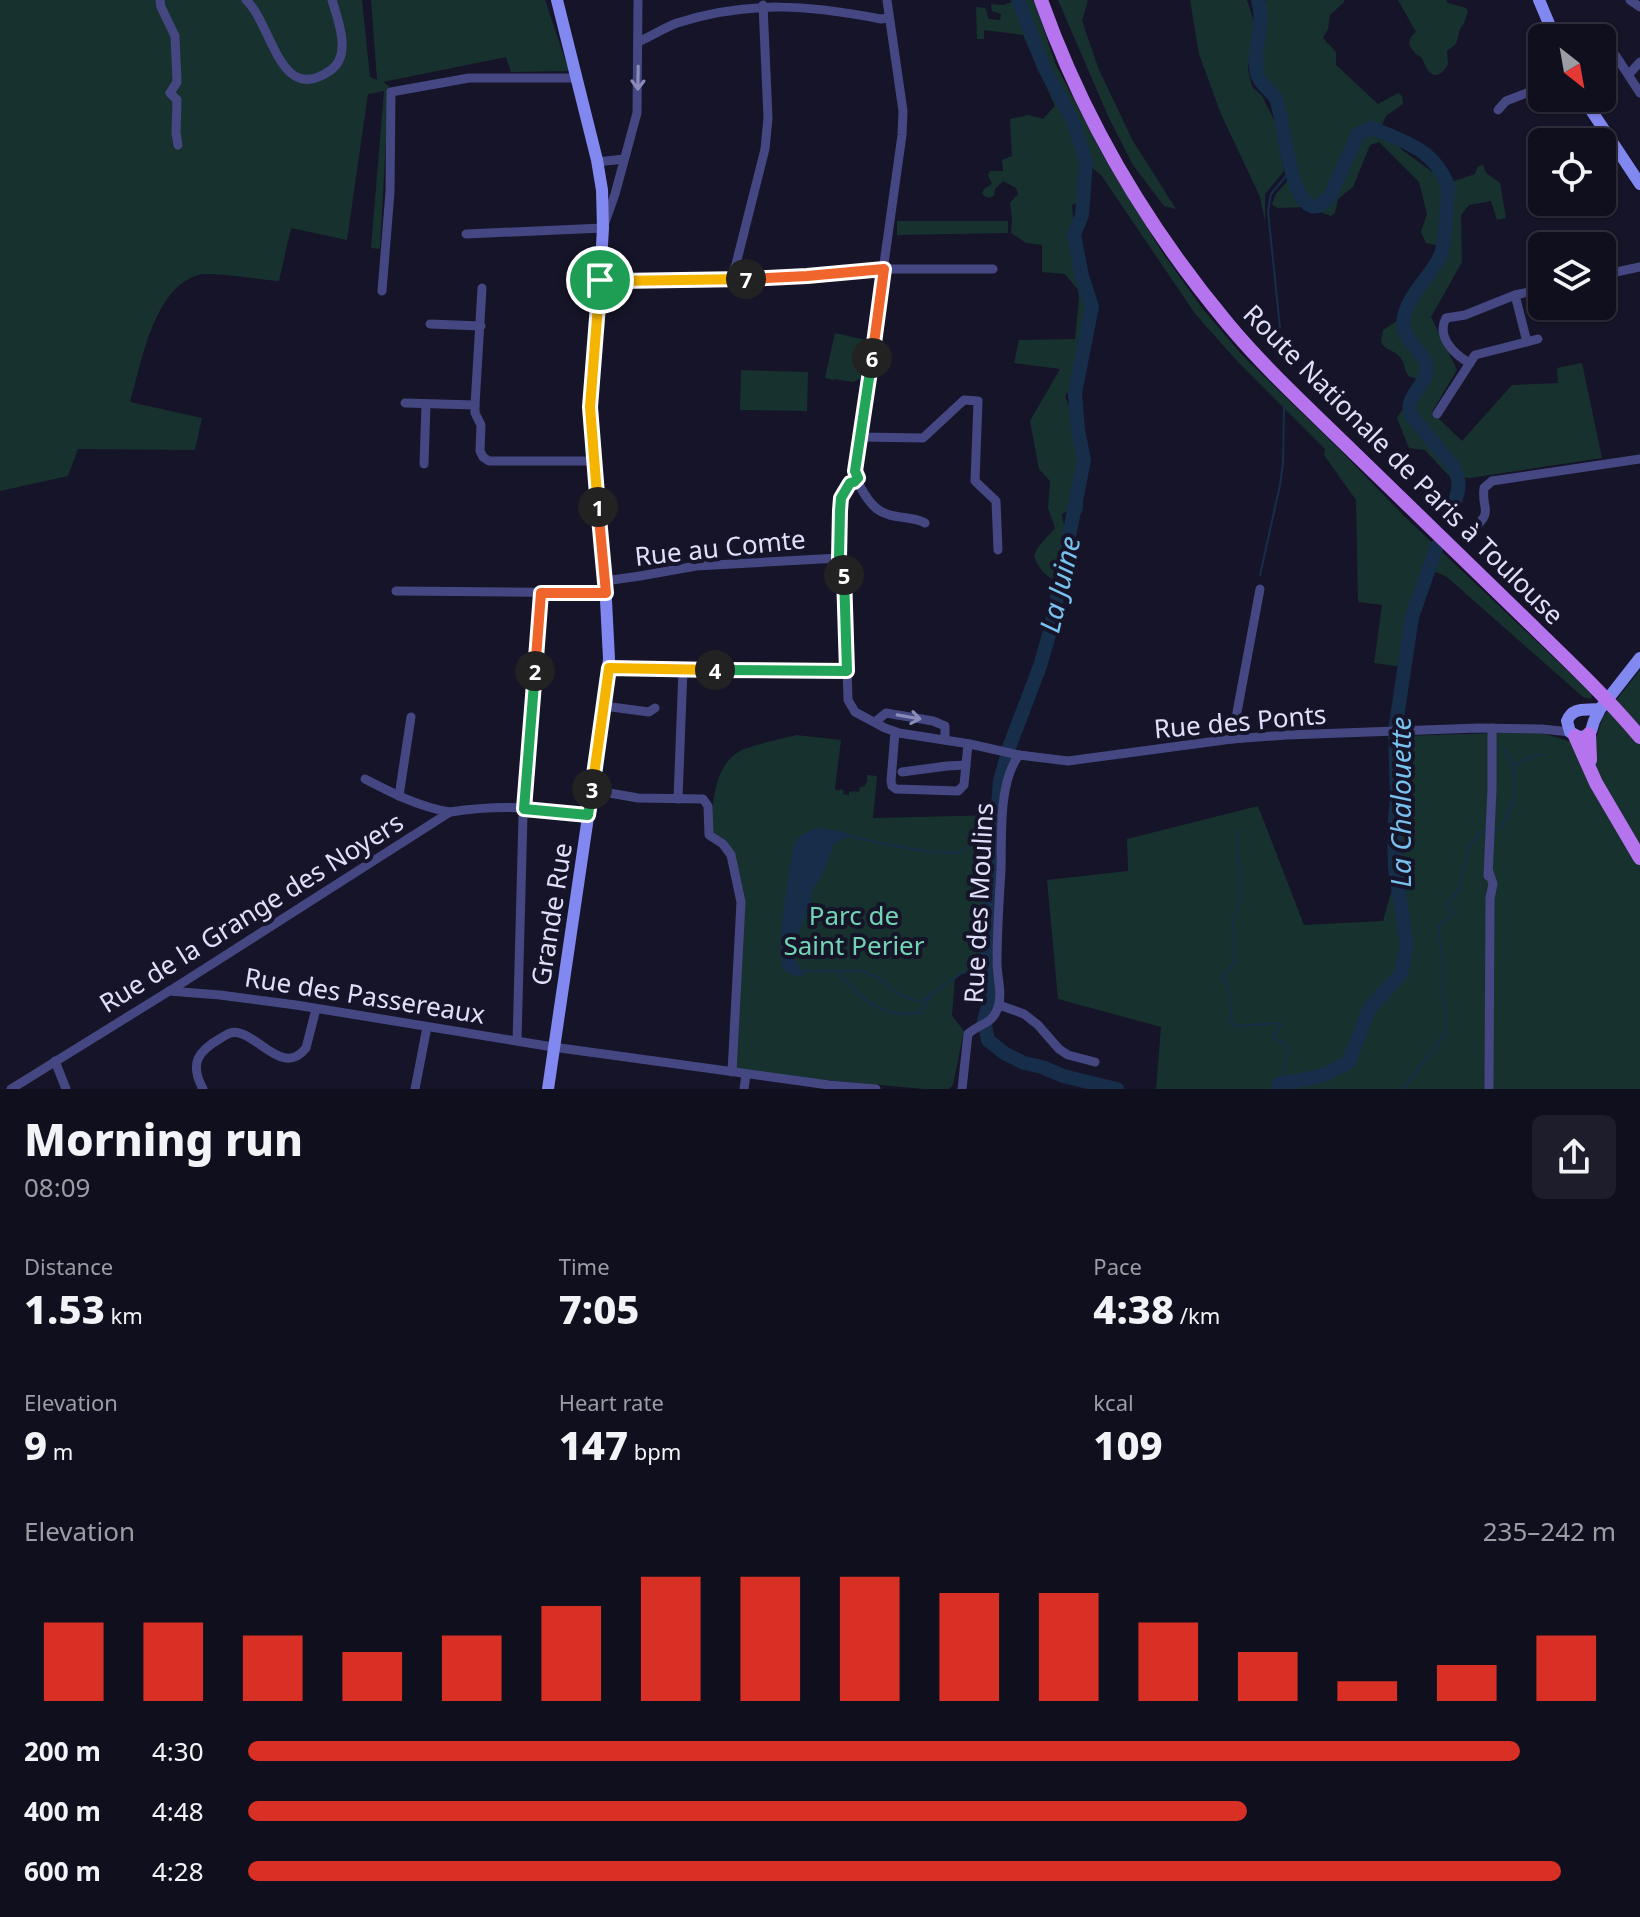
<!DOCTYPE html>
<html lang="en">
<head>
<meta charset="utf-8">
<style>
	:root { --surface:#100f1e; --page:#1e1d2b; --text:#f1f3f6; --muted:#9c9ca4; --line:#302f3c; --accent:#d93025 }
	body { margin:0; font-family:"Noto Sans",sans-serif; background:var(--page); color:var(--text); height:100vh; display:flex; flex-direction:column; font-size:30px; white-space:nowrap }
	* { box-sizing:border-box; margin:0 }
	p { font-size:26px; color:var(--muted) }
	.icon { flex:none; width:44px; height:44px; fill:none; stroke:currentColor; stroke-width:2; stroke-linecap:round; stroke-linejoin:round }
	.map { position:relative; height:1089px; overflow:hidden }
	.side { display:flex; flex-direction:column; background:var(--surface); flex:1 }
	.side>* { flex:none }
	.needle { width:52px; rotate:149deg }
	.fabs { position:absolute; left:1528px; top:24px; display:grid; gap:16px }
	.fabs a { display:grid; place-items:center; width:88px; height:88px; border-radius:12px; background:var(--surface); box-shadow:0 2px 6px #0004,0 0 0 2px var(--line); font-size:40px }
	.pin { position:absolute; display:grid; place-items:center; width:68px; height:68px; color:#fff; margin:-34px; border:4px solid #fff; border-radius:50%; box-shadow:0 2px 8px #0007 }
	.km { position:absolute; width:40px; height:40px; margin:-20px; border-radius:50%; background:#222; color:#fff; font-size:22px; line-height:40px; text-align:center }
	.round { display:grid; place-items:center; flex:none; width:84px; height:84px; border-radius:12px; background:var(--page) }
	.overview { display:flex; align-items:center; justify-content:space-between; height:136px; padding:0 24px }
	h1 { font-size:44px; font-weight:800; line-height:60px }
	.figures { display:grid; grid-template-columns:repeat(3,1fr); gap:12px; height:136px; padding:8px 24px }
	.figures div { display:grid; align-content:center }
	.figures b { font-size:40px; font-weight:800 }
	.figures small { font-size:22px; font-weight:400 }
	.figures p { font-size:22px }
	.chart { height:224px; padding:16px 24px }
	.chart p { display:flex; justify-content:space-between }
	.chart svg { width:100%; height:144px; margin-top:8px; stroke:var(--accent); stroke-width:6 }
	ul { padding:0 24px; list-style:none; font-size:26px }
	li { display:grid; grid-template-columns:128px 96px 1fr; align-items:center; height:60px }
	li i { height:20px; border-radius:10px; background:var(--accent) }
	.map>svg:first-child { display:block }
</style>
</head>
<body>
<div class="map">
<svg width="1640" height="1089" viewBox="0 0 1640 1089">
	<rect width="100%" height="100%" fill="#161428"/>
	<!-- green -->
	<g fill="#17322e">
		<path d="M0,0H362L370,77L377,80L371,0H545L569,71L511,72L506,57L383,82L389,86L380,249L371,248L384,91L368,94L347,240L291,228L279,281C264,280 209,271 198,275C153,289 142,362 130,402L202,418L195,450L78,449L68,476L0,491Z"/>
		<path d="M1012,0H1034L1055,63L1104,157L1162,252L1202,308L1242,355L1338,448L1405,517L1591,693L1592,697L1590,699L1583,697L1447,577L1436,572L1418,582L1409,668L1374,663L1382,605L1358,602L1356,500L1324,455L1325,449L1238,362L1196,315L1101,175L1090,166L1083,179L1080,202L1072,205L1074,227L1071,244L1078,273L1089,305L1087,323L1084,330L1083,343L1087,352L1081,391L1078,396L1067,393L1065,397C1076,420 1091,448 1088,475C1087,481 1084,488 1083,494C1082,504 1086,509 1078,517L1067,511L1062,514C1062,522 1065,525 1068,532C1070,536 1072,540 1072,545C1072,556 1061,572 1054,580C1043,574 1038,567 1034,556L1038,547L1055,528L1048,508L1050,481L1039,469L1030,421L1060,369L1014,363L1019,340L1075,339L1079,298L1078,290L1065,274L1042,272V245L1026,243L1011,233L1012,218L1010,203L1018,194L1016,188L1003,181L995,189L994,195C990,199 986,198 982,194L984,189L992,184L988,175L990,171H1003L1002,160L1012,156L1010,119L1029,115L1043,119L1055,106L1023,35L984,30V39H977L976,7L985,8L989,19L1000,20L1001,14L992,11L991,4L1003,5L1012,2Z"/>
		<polygon points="1058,0 1088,0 1082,21 1099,70 1133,141 1176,209 1164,206 1133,165 1109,118"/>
		<polygon points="1190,0 1247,0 1254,22 1248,69 1252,87 1262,96 1275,122 1284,171 1265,194 1265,221 1260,197 1221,114 1199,54"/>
		<path d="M1266,0H1344V2L1330,15L1328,29L1323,38L1336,52V65L1378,104L1398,93L1402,96L1403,104L1386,116L1381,127L1402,150L1434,173L1443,185L1475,174L1478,166L1483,165L1486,173L1500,183L1506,218L1497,220L1491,201L1469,205L1461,215L1462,262L1431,317L1457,370L1432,412L1462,441L1512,385L1558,383L1557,368L1582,363L1602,458L1470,478L1449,476L1425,450L1409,448L1397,418L1421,379C1399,378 1410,366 1398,355C1391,349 1386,351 1381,342L1383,330L1400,319L1404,305L1437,257L1440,246L1426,243L1421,232L1427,214L1419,182L1379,142L1370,145L1353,187L1338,199L1335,213L1331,216L1306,207L1277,208L1272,204L1276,194L1295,172C1291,149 1289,123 1280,101C1274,89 1264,80 1259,67Z"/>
		<path d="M1398,0H1446L1448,3L1466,8L1468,12L1464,23L1460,29L1456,44L1447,51L1448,64C1437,83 1428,75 1422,58C1412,52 1403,42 1416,32Z"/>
		<polygon points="897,221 1008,221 1008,233 897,235"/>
		<polygon points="835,333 866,340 861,378 853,382 834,379 833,381 830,379 825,378"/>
		<polygon points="741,370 808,372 807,411 740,410"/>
		<polygon points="1640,670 1640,1089 1156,1089 1161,1027 1058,999 1047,880 1128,871 1127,839 1258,806 1304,925 1383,921 1396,875 1401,736 1538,732 1593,748 1603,717"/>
		<path d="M796,735L841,740L835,789L839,791L841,789L844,791L843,794L849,795V792L852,791L853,793L854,791L859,792L860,787L865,786L867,781H869L867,780V775L877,776L873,818L1000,815L993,956L985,969C973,974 968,970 955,977L952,1016L964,1031L953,1085L949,1089H924L804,1078L736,1069L743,902L735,859L711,832C713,804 713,766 740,751C751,745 782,739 796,735Z"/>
	</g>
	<!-- water -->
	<path fill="#162e4a" d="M816,828L846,832L847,838L839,840L833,846L825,869L812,891L809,909L794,942V959L804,974L801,977C795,975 788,974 784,969C774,955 790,865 794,845L801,835Z"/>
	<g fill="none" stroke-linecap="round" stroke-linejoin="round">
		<!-- stream -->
		<g stroke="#162e4a" stroke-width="2">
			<polyline points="1280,328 1268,211 1271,194 1291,170"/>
			<polyline points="1260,575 1280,485 1283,463 1284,406"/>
			<path d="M1513,765C1524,762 1532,754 1544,754"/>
			<path d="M1237,830L1241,899L1233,923L1235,935L1234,963L1222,978L1228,986L1232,1023L1237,1026L1280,1023L1281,1025L1274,1034L1273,1037L1287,1045C1288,1059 1285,1071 1279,1084"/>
			<polyline points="1492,830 1498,829 1501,827 1514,801 1513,765 1504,749"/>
			<path d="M846,835C866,840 949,860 964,850C972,844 986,821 996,811"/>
			<polyline points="801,971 864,971 879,978 895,992 913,1000 921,1001 962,973 985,969"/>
			<path d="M838,973C867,1001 878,1018 921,1013L930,996"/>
			<path d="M1403,1089L1447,1031L1443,988L1444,967L1438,928L1439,925L1453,914L1447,904C1451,899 1456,894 1459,888C1466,869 1464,839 1486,830"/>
		</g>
		<!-- river -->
		<g stroke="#162e4a" stroke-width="14">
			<polyline points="1018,0 1044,67 1073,121 1086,162 1082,215 1074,235 1082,276 1092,307 1075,393 1078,430 1084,460 1051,628 1040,666 1010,745 1000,781 985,957 986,975 992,993 984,1021 988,1040 1004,1053 1024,1063 1042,1067 1063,1076 1117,1089"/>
			<path d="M1258,0C1266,24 1252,50 1257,74C1260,85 1271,90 1276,99C1284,113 1291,244 1330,196L1358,134L1372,128C1404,141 1435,150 1448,186C1447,203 1446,239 1441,254C1432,276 1409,293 1404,317C1398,340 1429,353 1427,371C1424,388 1404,397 1411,415L1453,466C1462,484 1459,489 1453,507"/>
			<polyline points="1278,1089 1279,1084 1322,1076 1349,1062 1369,1009 1401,974 1407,945 1395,867 1394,829 1397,799 1395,731 1412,617 1437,546"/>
		</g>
		<!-- minor -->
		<g stroke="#444782" stroke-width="9">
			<polyline points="160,0 161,7 175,36 177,82 170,93 177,100 176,133 178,145"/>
			<path d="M246,0C273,25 279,107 331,70C352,55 338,20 332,0"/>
			<path d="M887,0L903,111L902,135L855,471L858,476L857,480C863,493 872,510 887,514C900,519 912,516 925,523"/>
			<polyline points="1630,0 1640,7"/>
			<path d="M638,42C651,36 664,28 677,23C748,0 809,5 881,19L889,18"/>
			<polyline points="1616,56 1640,93"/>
			<polyline points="1629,74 1640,62"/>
			<polyline points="1498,110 1506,101 1542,87"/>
			<polyline points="597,162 624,159"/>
			<polyline points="466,234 603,228 615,194 637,113 638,0"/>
			<polyline points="1602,275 1640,267"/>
			<polyline points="730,279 736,264 765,149 768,118 763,5"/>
			<polyline points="600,280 618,281 807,276 884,269 993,269"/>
			<polyline points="482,288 475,405 475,413 481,425 480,451 483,457 489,461 594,461"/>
			<polyline points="382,291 390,192 391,92 469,78 577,78"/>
			<polyline points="1515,295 1527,342"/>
			<polyline points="430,324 481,326"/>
			<path d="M1470,363C1454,355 1436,336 1446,318L1465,315L1515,295L1542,289"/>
			<polyline points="405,403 475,405"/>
			<polyline points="1437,414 1475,355 1538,339"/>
			<polyline points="861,437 923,438 964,400 978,401 975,481 996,501 998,550"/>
			<polyline points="424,464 426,404"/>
			<path d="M850,483C835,502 836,549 844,571L848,700L855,712L885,728L899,733L970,744L1019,755L1068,761L1232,739L1287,735L1478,728L1542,729L1570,732"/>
			<path d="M1472,530C1495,510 1481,511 1484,488L1492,481L1640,459"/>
			<polyline points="605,581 640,576 696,566 839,558"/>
			<polyline points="396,591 606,593"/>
			<polyline points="609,668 847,671"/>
			<polyline points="604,706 649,712 655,708"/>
			<polyline points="875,722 886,713 933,721 945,726 945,740"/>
			<polyline points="895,732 891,781 892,786 896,789 958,791 964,785 968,744"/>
			<polyline points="1232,739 1260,589"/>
			<polyline points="902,772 947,766 966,765"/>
			<path d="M365,779C392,793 419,807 450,812"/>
			<polyline points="592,790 638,798 703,799 708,806 709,835 723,844 731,855 741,902 732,1072"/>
			<polyline points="399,796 411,717"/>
			<polyline points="678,799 683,669"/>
			<polyline points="1488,876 1492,789 1492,728"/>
			<polyline points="169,991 220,995 296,1005 553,1047 829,1085 876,1089"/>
			<polyline points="999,1005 1024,1014 1038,1025 1059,1049 1068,1055 1095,1062"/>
			<polyline points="517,1041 523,816 541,593"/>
			<polyline points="55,1061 66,1089"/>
			<path d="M11,1089L179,985L450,812C494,805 544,807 588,815"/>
			<path d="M203,1089C189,1063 198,1051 221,1038C227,1034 232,1031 239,1033C261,1038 284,1076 306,1048L316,1009"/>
			<polyline points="415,1089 427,1027"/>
			<polyline points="744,1089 746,1074"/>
			<path d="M962,1089L968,1034C977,1025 991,1024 996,1012C1004,996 997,979 997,963C997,932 999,901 1001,870C1002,836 998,783 1019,755"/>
			<polyline points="1489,1089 1490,898 1493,884 1489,872"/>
		</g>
		<!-- secondary -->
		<g stroke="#8188f0" stroke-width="12">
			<polyline points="1539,0 1555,38"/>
			<polyline points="1583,98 1640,184"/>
			<path d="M1600,709C1586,711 1573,706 1567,721L1570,732L1579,737L1586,736L1591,731L1594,721L1600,709L1640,658"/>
			<polyline points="548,1089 598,749 609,659 605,581 590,407 600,280 603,228 602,190 597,160 557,0"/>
		</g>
		<!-- primary -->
		<g stroke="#b673ee" stroke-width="14">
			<path d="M1041,0C1083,119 1148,228 1228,324C1263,366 1304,404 1343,442C1401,498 1459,554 1517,611C1559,652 1602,692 1640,737"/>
			<polyline points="1589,734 1590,760"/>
			<polyline points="1575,736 1596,783 1640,858"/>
		</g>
	</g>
	<!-- one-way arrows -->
	<defs><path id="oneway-shaft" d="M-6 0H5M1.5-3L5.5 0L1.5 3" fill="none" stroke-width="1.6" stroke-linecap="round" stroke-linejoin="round" transform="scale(2)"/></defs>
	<g stroke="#8a8bb8">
		<use href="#oneway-shaft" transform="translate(638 78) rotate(91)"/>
		<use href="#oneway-shaft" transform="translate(909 717) rotate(10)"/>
	</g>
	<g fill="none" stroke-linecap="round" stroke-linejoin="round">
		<!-- split-1 casing -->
		<g stroke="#fff" stroke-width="16">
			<polyline id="split-1" points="598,507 590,407 600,280"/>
		</g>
		<!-- split-2 casing -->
		<g stroke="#fff" stroke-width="16">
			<polyline id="split-2" points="535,671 541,593 606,593 598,507"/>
		</g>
		<!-- split-3 casing -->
		<g stroke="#fff" stroke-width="16">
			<polyline id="split-3" points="535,671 524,809 588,815 592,789"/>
		</g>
		<!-- split-4 casing -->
		<g stroke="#fff" stroke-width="16">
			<polyline id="split-4" points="592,789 609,668 715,670"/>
		</g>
		<!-- split-5 casing -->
		<g stroke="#fff" stroke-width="16">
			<polyline id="split-5" points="715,670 847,671 844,575"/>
		</g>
		<!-- split-6 casing -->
		<g stroke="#fff" stroke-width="16">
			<polyline id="split-6" points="844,575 839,558 840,511 841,498 850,483 854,482 858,478 855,471 872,358"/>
		</g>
		<!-- split-7 casing -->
		<g stroke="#fff" stroke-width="16">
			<polyline id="split-7" points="746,279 807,276 884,269 872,358"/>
		</g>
		<!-- split-8 casing -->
		<g stroke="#fff" stroke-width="16">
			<polyline id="split-8" points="600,280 618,281 746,279"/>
		</g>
		<!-- split-1 -->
		<use href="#split-1" stroke="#f5b400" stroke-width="10"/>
		<!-- split-2 -->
		<use href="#split-2" stroke="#f0652b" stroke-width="10"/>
		<!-- split-3 -->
		<use href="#split-3" stroke="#22a559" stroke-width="10"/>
		<!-- split-4 -->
		<use href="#split-4" stroke="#f5b400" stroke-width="10"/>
		<!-- split-5 -->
		<use href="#split-5" stroke="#22a559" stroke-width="10"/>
		<!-- split-6 -->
		<use href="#split-6" stroke="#22a559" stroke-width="10"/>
		<!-- split-7 -->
		<use href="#split-7" stroke="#f0652b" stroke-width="10"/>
		<!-- split-8 -->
		<use href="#split-8" stroke="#f5b400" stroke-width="10"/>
	</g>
	<g text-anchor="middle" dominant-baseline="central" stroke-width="8" stroke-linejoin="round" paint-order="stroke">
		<!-- street labels -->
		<g font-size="26" fill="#e0dffb" stroke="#161428">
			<text transform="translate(1404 464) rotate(45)">Route Nationale de Paris à Toulouse</text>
			<text transform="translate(720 547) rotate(-6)">Rue au Comte</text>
			<text transform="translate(1240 721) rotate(-5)">Rue des Ponts</text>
			<text transform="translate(978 903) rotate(-87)">Rue des Moulins</text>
			<text transform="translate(251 912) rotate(-32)">Rue de la Grange des Noyers</text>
			<text transform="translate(551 914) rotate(-81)">Grande Rue</text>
			<text transform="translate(365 995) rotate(9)">Rue des Passereaux</text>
		</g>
		<!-- park labels -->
		<g font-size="26" fill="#72d4b3" stroke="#161428">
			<text x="854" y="915">Parc de<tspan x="854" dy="30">Saint Perier</tspan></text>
		</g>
		<!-- water labels -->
		<g font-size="28" font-style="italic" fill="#79c2ef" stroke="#161428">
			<text transform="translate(1059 584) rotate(-77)">La Juine</text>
			<text transform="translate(1400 802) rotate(-90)">La Chalouette</text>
		</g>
	</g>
</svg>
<div class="fabs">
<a><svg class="needle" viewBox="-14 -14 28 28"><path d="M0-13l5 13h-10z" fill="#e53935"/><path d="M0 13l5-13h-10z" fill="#9c9ca4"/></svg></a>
<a><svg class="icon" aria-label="locate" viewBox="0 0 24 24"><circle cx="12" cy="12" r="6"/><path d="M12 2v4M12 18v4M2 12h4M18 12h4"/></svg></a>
<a><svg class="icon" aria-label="layers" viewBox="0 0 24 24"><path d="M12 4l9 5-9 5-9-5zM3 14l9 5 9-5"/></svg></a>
</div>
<div class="pin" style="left:600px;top:280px;background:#1e9e55"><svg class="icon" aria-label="arrive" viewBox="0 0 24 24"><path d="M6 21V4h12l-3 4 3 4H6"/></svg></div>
<b class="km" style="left:598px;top:507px">1</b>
<b class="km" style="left:535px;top:671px">2</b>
<b class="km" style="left:592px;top:789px">3</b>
<b class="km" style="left:715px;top:670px">4</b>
<b class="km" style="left:844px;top:575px">5</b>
<b class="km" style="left:872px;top:358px">6</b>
<b class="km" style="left:746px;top:279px">7</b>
</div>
<section class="side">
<div class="overview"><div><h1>Morning run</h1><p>08:09</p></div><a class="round"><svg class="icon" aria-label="share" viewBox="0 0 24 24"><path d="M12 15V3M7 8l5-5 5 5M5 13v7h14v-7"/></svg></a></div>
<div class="figures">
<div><p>Distance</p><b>1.53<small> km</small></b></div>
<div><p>Time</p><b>7:05</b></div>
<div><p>Pace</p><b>4:38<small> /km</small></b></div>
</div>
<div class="figures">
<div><p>Elevation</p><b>9<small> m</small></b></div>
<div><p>Heart rate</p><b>147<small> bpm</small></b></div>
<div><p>kcal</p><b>109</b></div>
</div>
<div class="chart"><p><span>Elevation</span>235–242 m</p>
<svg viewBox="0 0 160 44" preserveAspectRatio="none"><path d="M5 44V20M15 44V20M25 44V24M35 44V29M45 44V24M55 44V15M65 44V6M75 44V6M85 44V6M95 44V11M105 44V11M115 44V20M125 44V29M135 44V38M145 44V33M155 44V24"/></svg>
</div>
<ul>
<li><b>200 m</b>4:30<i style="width:93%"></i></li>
<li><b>400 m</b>4:48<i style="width:73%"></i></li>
<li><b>600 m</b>4:28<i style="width:96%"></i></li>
</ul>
</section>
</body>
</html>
